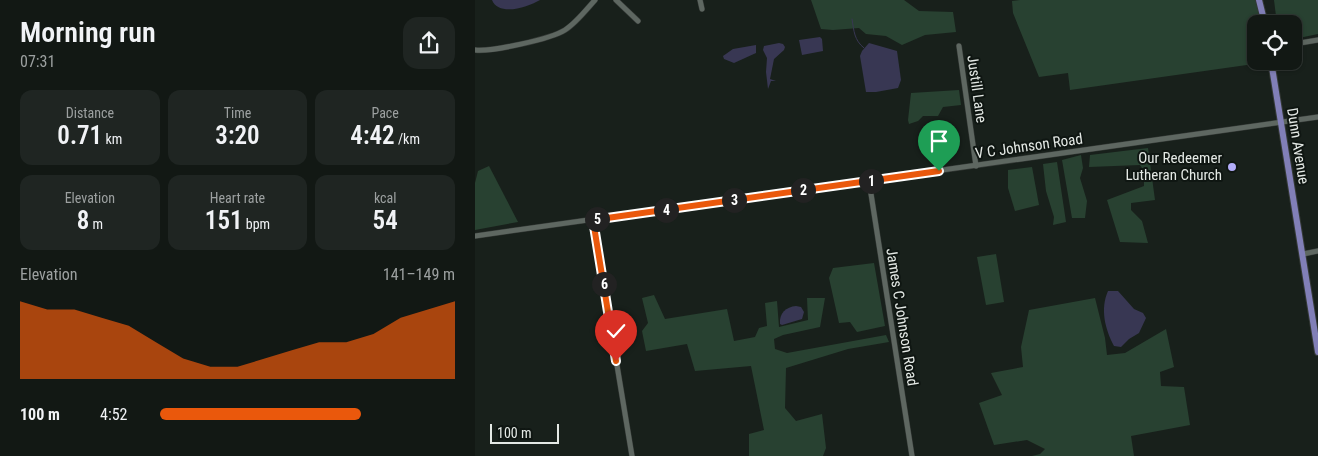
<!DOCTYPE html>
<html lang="en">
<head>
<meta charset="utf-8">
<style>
	:root { --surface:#121814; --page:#1f2522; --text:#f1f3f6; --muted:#9ca0a0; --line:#313734; --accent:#ea580c }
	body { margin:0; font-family:"Roboto Condensed",sans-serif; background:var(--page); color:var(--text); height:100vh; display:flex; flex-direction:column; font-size:19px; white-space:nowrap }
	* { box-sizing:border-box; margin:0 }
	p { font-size:16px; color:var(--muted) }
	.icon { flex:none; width:28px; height:28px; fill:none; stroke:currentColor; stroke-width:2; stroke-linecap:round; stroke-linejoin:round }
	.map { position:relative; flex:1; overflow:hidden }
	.details { display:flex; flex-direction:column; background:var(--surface); width:475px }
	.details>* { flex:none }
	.controls { position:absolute; left:772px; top:15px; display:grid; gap:10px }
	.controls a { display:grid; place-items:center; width:55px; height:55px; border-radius:10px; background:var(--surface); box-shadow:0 1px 4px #0004,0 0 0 1px var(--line); font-size:25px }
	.scale { position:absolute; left:15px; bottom:12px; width:69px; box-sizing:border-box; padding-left:5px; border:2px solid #e4e9e5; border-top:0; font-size:14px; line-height:18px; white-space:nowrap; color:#e4e9e5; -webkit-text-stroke:4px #0f1612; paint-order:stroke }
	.pin { position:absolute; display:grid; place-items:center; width:42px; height:42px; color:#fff; margin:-51px -21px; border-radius:50% 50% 50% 0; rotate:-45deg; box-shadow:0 0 5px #0007 }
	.pin .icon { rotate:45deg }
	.km { position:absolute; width:25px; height:25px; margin:-12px; border-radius:50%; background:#222; color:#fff; font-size:14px; line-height:25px; text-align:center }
	.round { display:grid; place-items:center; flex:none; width:52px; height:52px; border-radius:15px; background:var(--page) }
	.headline { display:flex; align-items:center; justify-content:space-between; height:85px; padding:0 20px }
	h1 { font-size:28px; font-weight:600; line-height:38px }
	.metrics { display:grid; grid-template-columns:repeat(3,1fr); gap:8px; height:85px; padding:5px 20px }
	.metrics div { display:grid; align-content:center; border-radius:12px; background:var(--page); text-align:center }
	.metrics b { font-size:25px; font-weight:600 }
	.metrics small { font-size:14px; font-weight:400 }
	.metrics p { font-size:14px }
	.chart { height:140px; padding:10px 20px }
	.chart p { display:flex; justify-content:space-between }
	.chart svg { width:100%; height:90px; margin-top:5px; fill:var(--accent); opacity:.7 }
	ul { padding:0 20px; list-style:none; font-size:16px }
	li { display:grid; grid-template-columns:80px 60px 1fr; align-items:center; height:38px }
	li i { height:12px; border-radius:6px; background:var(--accent) }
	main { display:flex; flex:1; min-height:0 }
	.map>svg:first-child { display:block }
</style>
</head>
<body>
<main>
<section class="details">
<div class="headline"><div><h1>Morning run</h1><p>07:31</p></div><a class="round"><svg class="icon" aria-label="share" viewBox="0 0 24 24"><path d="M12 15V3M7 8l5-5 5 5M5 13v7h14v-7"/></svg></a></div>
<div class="metrics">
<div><p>Distance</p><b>0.71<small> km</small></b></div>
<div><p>Time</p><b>3:20</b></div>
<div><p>Pace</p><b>4:42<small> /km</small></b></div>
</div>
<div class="metrics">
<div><p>Elevation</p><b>8<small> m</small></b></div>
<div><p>Heart rate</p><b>151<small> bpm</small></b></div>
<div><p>kcal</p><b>54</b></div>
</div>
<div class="chart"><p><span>Elevation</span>141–149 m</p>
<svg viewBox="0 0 160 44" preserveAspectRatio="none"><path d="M0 44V6L10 10L20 10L30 14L40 18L50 26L60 34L70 38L80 38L90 34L100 30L110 26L120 26L130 22L140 14L150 10L160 6V44z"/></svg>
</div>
<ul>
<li><b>100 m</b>4:52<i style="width:68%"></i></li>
</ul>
</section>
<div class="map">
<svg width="843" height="456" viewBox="0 0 843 456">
	<rect width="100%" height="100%" fill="#18201b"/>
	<!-- green -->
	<g fill="#284131">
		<polygon points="336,0 429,0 444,11 478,12 481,32 450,35 427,45 411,36 391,34 384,28 358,30 346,29"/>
		<polygon points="545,0 781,0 786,24 781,24 781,61 793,62 595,90 593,73 564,77 538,13 537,1"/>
		<polygon points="799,0 843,0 843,34 819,39 819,24 802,24"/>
		<polygon points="484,90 486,105 468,107 463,116 448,116 443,121 434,124 433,120 436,93"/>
		<polygon points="673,148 680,200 656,203 656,210 667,221 673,243 645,242 632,200 669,186 669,171 665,165 614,167 615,155"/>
		<polygon points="606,155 608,168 605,178 612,201 610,218 597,218 587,160"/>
		<polygon points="582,162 591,222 578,225 579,217 571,191 568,164"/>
		<polygon points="14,166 43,222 0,230 0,183 3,171"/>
		<polygon points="557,167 564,205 540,211 533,188 533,170"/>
		<polygon points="521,254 529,302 511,305 502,257"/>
		<polygon points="399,263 410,326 382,332 375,322 364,323 354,278 358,268"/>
		<polygon points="179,295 190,319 252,309 259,341 280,337 284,328 292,326 290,303 302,301 304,327 333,320 332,298 350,298 345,327 308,335 299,339 300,349 312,353 411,335 414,342 373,349 311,368 310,408 321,421 347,414 351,448 348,456 274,456 274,434 289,430 276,366 220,371 212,344 171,351 167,331 173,323 167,298"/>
		<polygon points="620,298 630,338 632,355 650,353 691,329 699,367 685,372 686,386 709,387 715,425 656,436 659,456 557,456 565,454 570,449 552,440 519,445 504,403 527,395 516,373 548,367 546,347 554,310"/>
	</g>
	<!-- water -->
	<g fill="#383753">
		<path d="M17,0H65C53,7 24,17 17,0Z"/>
		<polygon points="345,37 347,39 348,51 327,55 324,40"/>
		<polygon points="304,43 308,44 310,47 309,50 299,59 295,79 301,81 296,81 293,89 291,72 292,58 288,50 289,46"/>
		<polygon points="394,43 422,51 426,80 423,88 401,92 391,92 385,56 387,51"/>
		<polygon points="281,45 281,53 259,63 249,59 248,56 258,49"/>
		<path d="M633,291H643L659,309L668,313L671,318L664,333L654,339L646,347L639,346C630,329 625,309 633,291Z"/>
		<path d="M321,306L326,307L329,312L327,319L307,325L305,324C304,313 311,307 321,306Z"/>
	</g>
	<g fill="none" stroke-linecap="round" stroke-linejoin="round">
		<!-- stream -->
		<path stroke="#383753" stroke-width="1" d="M377,19C379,31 379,40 389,48"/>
		<!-- minor casing -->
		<g stroke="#353a37" stroke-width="6">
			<g id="minor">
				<polyline points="141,0 163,21"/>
				<polyline points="225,0 227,9"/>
				<polyline points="819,44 843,40"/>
				<polyline points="484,46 501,166"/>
				<path d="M0,50C16,52 76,39 90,30C101,23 111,10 120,0"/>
				<polyline points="394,181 437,456"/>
				<polyline points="118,220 157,456"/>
				<polyline points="0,236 843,117"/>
				<polyline points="828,254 843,251"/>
			</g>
		</g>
		<!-- major casing -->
		<g stroke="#353a37" stroke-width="8">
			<g id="major">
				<polyline points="784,0 790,24"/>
				<polyline points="796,61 843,352"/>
			</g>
		</g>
		<!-- minor -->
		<use href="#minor" stroke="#5e6761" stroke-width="5"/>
		<!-- major -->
		<use href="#major" stroke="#817fb7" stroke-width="6"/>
	</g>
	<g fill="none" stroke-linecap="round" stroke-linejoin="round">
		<!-- route casing -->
		<g stroke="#fff" stroke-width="10">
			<polyline id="route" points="141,361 118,220 464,171"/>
		</g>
		<!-- route -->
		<use href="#route" stroke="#ea580c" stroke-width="6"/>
	</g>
	<!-- markers -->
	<circle fill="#b2adf9" stroke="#0f1612" stroke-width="2" cx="757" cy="167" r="5"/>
	<g text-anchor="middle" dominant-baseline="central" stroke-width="4" stroke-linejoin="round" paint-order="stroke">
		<!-- street labels -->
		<g font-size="15" fill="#e4e9e5" stroke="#0f1612">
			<text transform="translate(502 89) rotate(82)">Justill Lane</text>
			<text transform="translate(554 146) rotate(-8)">V C Johnson Road</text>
			<text transform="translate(823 146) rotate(81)">Dunn Avenue</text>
			<text transform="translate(427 317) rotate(81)">James C Johnson Road</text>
		</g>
		<!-- poi labels -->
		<g font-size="15" fill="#e4e9e5" stroke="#0f1612" text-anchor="end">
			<text x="747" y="158">Our Redeemer<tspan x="747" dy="17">Lutheran Church</tspan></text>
		</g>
	</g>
</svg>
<div class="controls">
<a><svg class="icon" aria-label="locate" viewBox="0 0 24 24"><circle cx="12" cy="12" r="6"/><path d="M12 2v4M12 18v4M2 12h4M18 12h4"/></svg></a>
</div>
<div class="scale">100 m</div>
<div class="pin" style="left:464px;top:171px;background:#1e9e55"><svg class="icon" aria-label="arrive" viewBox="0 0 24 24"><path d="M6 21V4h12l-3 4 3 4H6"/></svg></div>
<div class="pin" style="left:141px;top:361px;background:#d93025"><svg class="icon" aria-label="check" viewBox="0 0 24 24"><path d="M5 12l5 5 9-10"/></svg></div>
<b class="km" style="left:396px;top:181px">1</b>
<b class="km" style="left:328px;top:190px">2</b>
<b class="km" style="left:259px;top:200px">3</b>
<b class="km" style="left:191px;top:210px">4</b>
<b class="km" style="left:122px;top:219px">5</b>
<b class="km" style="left:129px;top:284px">6</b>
</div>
</main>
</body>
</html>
